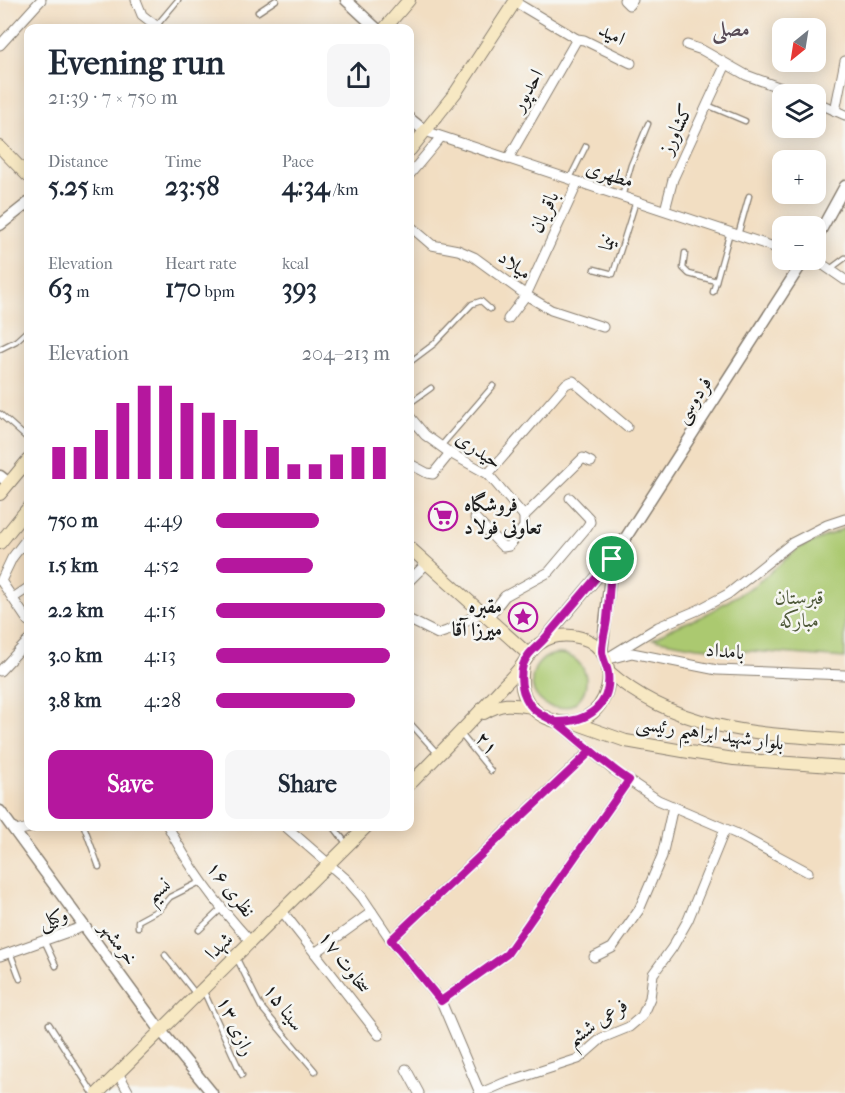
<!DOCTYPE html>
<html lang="en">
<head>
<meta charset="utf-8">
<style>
	:root { --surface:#fff; --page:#f6f6f7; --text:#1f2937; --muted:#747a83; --accent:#b5179e }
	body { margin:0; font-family:"IM FELL French Canon",Amiri,serif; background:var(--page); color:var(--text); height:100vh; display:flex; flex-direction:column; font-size:22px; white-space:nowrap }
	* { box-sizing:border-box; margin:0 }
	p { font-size:20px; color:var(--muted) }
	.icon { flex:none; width:33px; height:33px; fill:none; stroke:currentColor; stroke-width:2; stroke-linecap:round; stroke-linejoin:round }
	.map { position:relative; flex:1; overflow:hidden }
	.details { position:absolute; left:24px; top:24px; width:390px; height:807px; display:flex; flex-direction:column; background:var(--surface); border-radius:12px; box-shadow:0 3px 15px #0003 }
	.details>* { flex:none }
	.needle { width:39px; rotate:210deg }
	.controls { position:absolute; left:772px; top:18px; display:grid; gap:12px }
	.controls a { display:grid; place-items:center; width:54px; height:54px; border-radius:12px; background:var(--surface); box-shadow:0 3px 15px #0003; font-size:30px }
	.pin { position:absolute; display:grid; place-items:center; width:51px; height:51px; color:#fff; margin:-26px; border:3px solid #fff; border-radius:50%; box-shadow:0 2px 6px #0007 }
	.round { display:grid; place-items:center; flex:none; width:63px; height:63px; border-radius:12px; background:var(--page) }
	.head { display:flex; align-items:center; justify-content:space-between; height:102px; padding:0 24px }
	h1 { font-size:33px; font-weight:700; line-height:45px }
	.figures { display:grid; grid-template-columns:repeat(3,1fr); gap:9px; height:102px; padding:6px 24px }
	.figures div { display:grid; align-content:center }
	.figures b { font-size:26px; font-weight:700 }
	.figures small { font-size:16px; font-weight:400 }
	.figures p { font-size:16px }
	.chart { height:168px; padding:12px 24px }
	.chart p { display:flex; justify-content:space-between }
	.chart svg { width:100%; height:108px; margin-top:6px; stroke:var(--accent); stroke-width:6 }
	.action { display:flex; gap:12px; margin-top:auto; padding:12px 24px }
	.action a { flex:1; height:69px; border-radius:12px; background:var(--accent); color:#fff; font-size:24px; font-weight:700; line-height:69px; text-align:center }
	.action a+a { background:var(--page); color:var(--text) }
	ul { padding:0 24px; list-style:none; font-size:20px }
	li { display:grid; grid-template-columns:96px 72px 1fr; align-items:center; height:45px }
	li i { height:15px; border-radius:8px; background:var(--accent) }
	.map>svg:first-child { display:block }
</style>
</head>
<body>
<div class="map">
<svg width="845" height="1093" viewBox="0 0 845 1093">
	<rect width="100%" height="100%" fill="#f6f6f2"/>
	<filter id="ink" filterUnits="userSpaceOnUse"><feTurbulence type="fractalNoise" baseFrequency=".0167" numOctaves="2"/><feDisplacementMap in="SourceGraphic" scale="12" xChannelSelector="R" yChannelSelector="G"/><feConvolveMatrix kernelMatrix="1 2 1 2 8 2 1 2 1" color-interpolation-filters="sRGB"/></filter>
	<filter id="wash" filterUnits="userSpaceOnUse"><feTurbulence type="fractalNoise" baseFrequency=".008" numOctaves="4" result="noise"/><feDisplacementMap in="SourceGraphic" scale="24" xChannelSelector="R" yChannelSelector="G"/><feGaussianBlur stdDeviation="1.35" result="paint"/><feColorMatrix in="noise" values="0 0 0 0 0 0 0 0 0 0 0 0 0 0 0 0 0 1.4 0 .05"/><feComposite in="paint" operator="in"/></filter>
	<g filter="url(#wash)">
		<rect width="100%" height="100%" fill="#f2dec2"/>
		<!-- green -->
		<g fill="#abc970" stroke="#647246" stroke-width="1.5">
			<polygon points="845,528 845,658 697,647 653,639 672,628 703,616 755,585 799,548"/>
			<circle cx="559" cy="681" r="27"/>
		</g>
	</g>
	<g filter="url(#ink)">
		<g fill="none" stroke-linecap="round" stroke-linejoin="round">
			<!-- service casing -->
			<g stroke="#877d6f" stroke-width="7">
				<g id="service">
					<polyline points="258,12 276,0"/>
					<polyline points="157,25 178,0"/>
					<polyline points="707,105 745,121"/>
					<polyline points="570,178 586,146"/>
					<polyline points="622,197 631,165 648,124"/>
					<polyline points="738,235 749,196"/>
					<polyline points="685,253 683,268 689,274 716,281"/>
					<polyline points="594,269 613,274 636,201"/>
					<polyline points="830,269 845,258"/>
					<polyline points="713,292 730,232"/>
					<polyline points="0,349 16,341 28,330"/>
					<polyline points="410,362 434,344 472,304 481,301 490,309"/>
					<polyline points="410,403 431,388"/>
					<polyline points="0,414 28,439"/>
					<polyline points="441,446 493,386"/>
					<polyline points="410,723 438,754"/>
					<polyline points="460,733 491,771"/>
					<polyline points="84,826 99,867"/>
					<polyline points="333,826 346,843"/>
					<polyline points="138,927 138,921 160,909 170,897 200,882"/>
					<polyline points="199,930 221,909"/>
					<polyline points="44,940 56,966"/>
					<polyline points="10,952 20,979"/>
					<polyline points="165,955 195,993"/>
					<polyline points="237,959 261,1007 315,1071"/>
					<polyline points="204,992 242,1075"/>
					<polyline points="49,1024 93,1093"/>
				</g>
			</g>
			<!-- minor casing -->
			<g stroke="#877d6f" stroke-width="11">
				<g id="minor">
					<polyline points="136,0 142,15 159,28"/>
					<polyline points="624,0 629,5 633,0"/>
					<polyline points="515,2 577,39 584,40 631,63"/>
					<polyline points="0,45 41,0"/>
					<polyline points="687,45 702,50 746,75 797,94"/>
					<polyline points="816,102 845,115"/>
					<polyline points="835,111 845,61"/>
					<polyline points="425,131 783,250"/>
					<polyline points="508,159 577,39"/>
					<polyline points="410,174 441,137"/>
					<polyline points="665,210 673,179 726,64"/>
					<polyline points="410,226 432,245 458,250 474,257 526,295 551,310 603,327"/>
					<polyline points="812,260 819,262 845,280"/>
					<polyline points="508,319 526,295 578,182"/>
					<polyline points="410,417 425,435 450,453 488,474 524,516"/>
					<polyline points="410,464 427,473 433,474 450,453"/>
					<polyline points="488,474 566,384 573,381 627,427"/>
					<polyline points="524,516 583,458 591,462"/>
					<polyline points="475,518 503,547 509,546 524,527 524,516"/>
					<polyline points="28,537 12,558 1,581 28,621"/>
					<polyline points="410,580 426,564"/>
					<polyline points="13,598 28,588"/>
					<polyline points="487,619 505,596 549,572 587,527 590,522 589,518 570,498"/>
					<polyline points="410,620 438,634 447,631 480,613"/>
					<polyline points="613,658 632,653 717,670 845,675"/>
					<polyline points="604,660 658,627 698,610 728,594 792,543 827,525 845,519"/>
					<polyline points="0,671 28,641"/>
					<polyline points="557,722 612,769 658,800 735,833 808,872"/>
					<path d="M168,826C190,870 218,906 251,942"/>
					<polyline points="285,826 347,880 362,897 391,940 441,1001 480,1093"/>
					<polyline points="16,831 38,826"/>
					<polyline points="282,911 379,1035"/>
					<polyline points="391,940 590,751"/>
					<polyline points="315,953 372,912"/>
					<polyline points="0,956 85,926"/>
					<polyline points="594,957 612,948 639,910 662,856 673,806"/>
					<polyline points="441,1001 507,954 629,780"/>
					<polyline points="406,1069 419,1093"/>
					<polyline points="118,1073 129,1093"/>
					<polyline points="481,1093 504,1083 578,1059 602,1038 629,1027 642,1016 650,998 653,974 672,948 688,920 725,829"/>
				</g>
			</g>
			<!-- tertiary casing -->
			<g stroke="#877d6f" stroke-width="13">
				<g id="tertiary">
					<polyline points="346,0 376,28"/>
					<polyline points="410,119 425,131"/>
					<polyline points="0,225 28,203"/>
					<polyline points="816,239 845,186"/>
					<polyline points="0,476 9,483"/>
					<polyline points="543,641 612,559 804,260"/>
					<polyline points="602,652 612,560"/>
					<polyline points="0,811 161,1031 212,1093"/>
				</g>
			</g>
			<!-- secondary casing -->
			<g stroke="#877d6f" stroke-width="14">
				<g id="secondary">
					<polyline points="385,28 409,0"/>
					<polyline points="0,147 28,176"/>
					<polyline points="410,150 456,92 516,0"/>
					<polyline points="0,494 28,460"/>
					<polyline points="0,543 28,508"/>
					<polyline points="410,548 528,654"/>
					<path d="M608,671C676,731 759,734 845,740"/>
					<path d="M484,713C502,702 512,704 532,707"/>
					<polyline points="572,722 626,741 683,751 734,759 845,767"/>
					<path d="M410,784C442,751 474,719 504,685C510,679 517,672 522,665C528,657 531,650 539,644C556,631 587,633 601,651C616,672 608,706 585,718C562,729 534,718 524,695C520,685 522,674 523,664"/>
					<polyline points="98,1093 367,826"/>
				</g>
			</g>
			<!-- service -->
			<use href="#service" stroke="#fff" stroke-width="4.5"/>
			<!-- minor -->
			<use href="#minor" stroke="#fff" stroke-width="9"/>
			<!-- tertiary -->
			<use href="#tertiary" stroke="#fff" stroke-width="10"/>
			<!-- secondary -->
			<use href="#secondary" stroke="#f7e8c3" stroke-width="12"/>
		</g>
	</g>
	<g fill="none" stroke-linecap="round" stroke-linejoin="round" filter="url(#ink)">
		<!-- route casing -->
		<g stroke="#fff" stroke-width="12">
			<path id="route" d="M612,559C610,579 609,599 607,619C606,629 602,640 602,651C602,658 607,665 608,673C612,706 587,722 557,722L591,751L391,940L441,1001L507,954L629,780C604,764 583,743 560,725C550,717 538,716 530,705C522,693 519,679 523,665C527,652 538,647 546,637C568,611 590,585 612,559"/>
		</g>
		<!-- route -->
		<use href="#route" stroke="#b5179e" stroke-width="8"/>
	</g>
	<!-- icons -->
	<defs>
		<g id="supermarket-ring" transform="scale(1.5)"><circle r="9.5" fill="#f6f6f2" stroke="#b5179e" stroke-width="1.5"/><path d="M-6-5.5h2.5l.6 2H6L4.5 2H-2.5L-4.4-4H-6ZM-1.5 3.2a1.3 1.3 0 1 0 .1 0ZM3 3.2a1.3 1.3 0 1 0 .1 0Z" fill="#b5179e"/></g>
		<g id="sight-ring" transform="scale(1.5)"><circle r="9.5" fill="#f6f6f2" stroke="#b5179e" stroke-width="1.5"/><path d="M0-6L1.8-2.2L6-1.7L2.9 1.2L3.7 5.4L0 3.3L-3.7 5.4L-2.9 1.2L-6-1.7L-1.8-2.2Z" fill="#b5179e"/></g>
	</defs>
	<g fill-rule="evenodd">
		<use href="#supermarket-ring" x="443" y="516"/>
		<use href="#sight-ring" x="523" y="617"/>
	</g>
	<g text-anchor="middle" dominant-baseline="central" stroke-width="5" stroke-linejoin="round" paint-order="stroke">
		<!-- street labels -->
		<g font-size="20" fill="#1c1c1c" stroke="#f6f6f2">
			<text transform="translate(612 34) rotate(27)">امید</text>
			<text transform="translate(527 90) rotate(-60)">احدپور</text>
			<text transform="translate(676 129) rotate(-65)">کشاورز</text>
			<text transform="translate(610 174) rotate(18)">مطهری</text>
			<text transform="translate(544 212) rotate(-65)">باقریان</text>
			<text transform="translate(607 243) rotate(-72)">نیما</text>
			<text transform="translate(515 265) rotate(36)">میلاد</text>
			<text transform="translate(693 400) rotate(-57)">فردوسی</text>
			<text transform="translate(479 450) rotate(35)">حیدری</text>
			<text transform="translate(725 651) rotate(5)">بامداد</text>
			<text transform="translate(710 733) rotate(8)">بلوار شهید ابراهیم رئیسی</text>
			<text transform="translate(487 743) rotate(50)">۲۱</text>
			<text transform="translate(231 889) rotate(52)">نظری ۱۶</text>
			<text transform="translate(158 890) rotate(-35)">نسیم</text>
			<text transform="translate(53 918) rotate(-19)">وکیلی</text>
			<text transform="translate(119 943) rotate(54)">خرمشهر</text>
			<text transform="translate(219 946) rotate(-45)">شهدا</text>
			<text transform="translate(345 962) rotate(53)">سخاوت ۱۷</text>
			<text transform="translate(284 1007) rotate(54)">سینا ۱۵</text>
			<text transform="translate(597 1022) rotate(-34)">فرعی ششم</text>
			<text transform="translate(236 1026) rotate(65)">رازی ۱۳</text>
		</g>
		<!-- poi labels -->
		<g font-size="20" font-weight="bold" fill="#1c1c1c" stroke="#f6f6f2" text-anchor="start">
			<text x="464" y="504">فروشگاه<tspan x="464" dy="23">تعاونی فولاد</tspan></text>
			<text x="502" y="606" text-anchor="end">مقبره<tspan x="502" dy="23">میرزا آقا</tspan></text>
		</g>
		<!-- park labels -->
		<g font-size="20" fill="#4e5939" stroke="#f6f6f2">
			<text x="799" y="597">قبرستان<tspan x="799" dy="23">مبارکه</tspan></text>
		</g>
		<!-- neighbourhood labels -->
		<g font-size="21" font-weight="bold" fill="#564a55" stroke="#f6f6f2">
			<text x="731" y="29">مصلی</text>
		</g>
	</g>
</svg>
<div class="controls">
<a><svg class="needle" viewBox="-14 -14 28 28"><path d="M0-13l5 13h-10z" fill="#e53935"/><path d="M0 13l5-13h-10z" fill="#747a83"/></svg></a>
<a><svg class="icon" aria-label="layers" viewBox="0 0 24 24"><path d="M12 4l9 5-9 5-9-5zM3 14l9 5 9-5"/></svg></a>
<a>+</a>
<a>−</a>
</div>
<div class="pin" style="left:612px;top:559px;background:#1e9e55"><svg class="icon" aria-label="arrive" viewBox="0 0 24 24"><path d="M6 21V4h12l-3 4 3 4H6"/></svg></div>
<section class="details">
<div class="head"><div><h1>Evening run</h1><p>21:39 · 7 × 750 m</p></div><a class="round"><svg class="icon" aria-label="share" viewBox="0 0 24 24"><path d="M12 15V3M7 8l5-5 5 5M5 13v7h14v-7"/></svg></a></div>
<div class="figures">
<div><p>Distance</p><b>5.25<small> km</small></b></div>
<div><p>Time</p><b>23:58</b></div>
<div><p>Pace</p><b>4:34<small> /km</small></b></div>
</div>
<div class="figures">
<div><p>Elevation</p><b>63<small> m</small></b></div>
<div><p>Heart rate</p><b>170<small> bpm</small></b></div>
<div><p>kcal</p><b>393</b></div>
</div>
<div class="chart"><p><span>Elevation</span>204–213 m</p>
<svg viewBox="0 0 160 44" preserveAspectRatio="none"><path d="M5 44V31M15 44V31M25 44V24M35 44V13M45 44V6M55 44V6M65 44V13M75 44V17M85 44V20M95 44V24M105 44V31M115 44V38M125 44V38M135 44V34M145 44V31M155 44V31"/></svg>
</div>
<ul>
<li><b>750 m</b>4:49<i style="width:59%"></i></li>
<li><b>1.5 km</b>4:52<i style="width:56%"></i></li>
<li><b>2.2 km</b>4:15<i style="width:97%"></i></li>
<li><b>3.0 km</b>4:13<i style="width:100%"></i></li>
<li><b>3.8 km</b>4:28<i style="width:80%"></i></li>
</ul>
<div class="action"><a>Save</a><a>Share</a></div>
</section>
</div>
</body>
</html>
